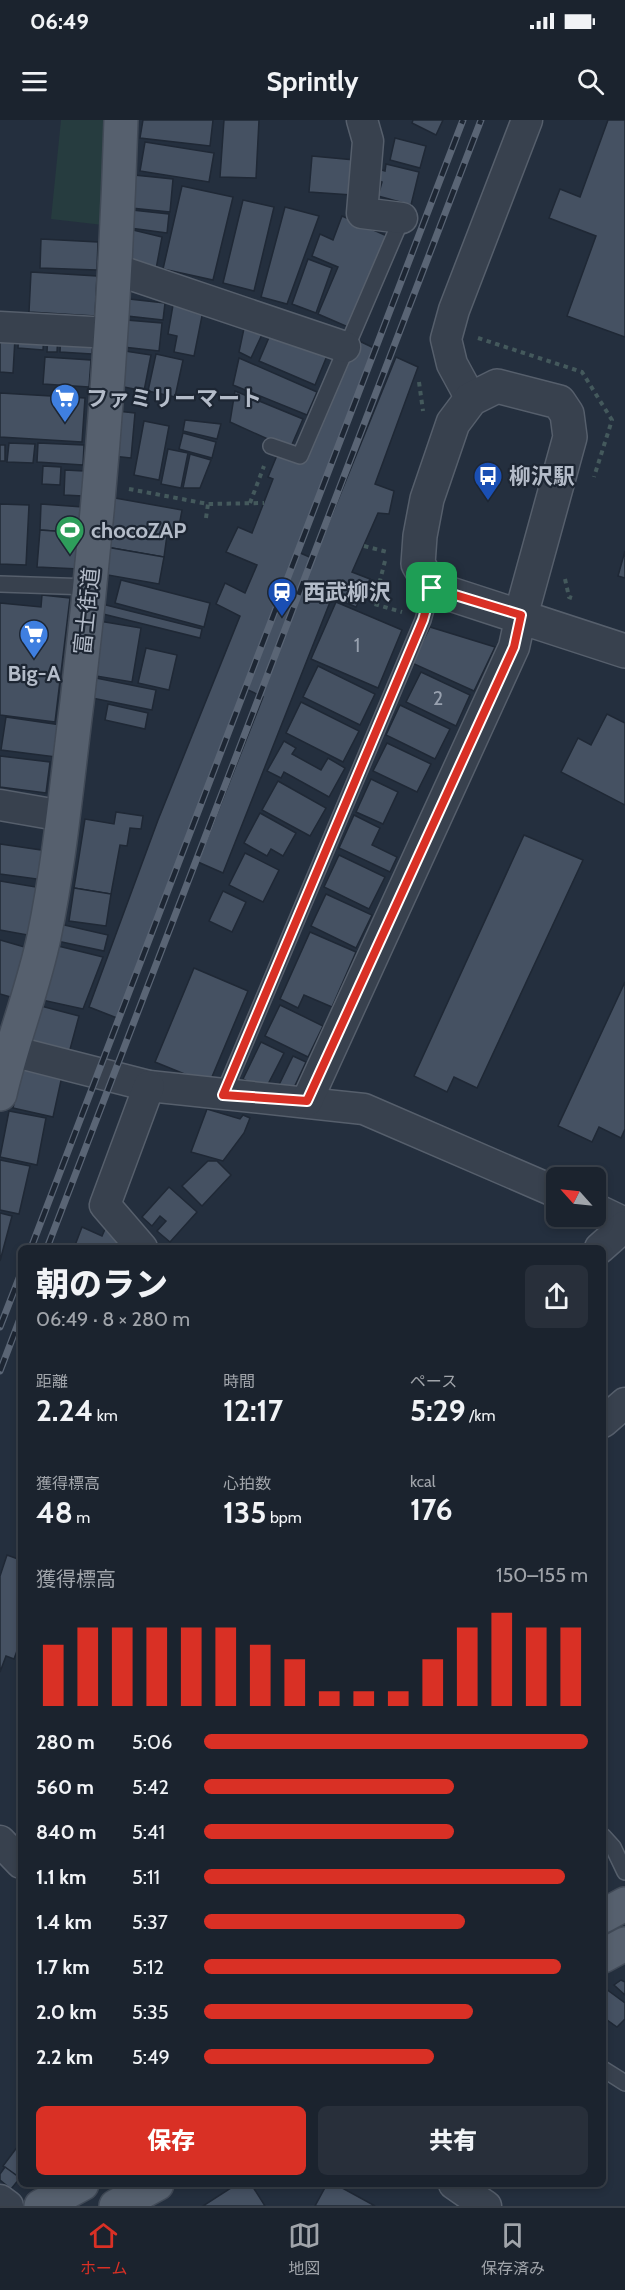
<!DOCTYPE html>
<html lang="ja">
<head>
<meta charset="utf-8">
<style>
	:root { --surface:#1b232e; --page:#282f3a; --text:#f1f3f6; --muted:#a0a4aa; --line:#39404a; --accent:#d93025 }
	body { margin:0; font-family:Cabin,"Noto Sans JP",sans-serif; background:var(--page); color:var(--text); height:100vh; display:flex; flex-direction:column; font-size:22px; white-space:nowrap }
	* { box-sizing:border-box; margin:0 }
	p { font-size:20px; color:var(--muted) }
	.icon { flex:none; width:33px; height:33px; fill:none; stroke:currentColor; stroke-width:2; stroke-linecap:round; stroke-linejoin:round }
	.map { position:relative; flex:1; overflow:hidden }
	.sheet { position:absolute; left:18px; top:1125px; width:588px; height:942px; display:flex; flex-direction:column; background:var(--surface); border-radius:9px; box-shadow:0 3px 9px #0003,0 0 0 2px var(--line) }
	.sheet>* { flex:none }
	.needle { width:39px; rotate:297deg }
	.tools { position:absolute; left:546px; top:1047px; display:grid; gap:12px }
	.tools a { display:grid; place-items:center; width:60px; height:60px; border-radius:9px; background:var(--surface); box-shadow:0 3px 9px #0003,0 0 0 2px var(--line); font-size:30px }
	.pin { position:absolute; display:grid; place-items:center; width:51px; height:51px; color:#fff; margin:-26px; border-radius:12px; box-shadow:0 3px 9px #0006 }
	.round { display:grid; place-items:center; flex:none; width:63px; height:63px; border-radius:9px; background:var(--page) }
	.overview { display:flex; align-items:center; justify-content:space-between; height:102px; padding:0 18px }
	h1 { font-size:33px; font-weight:800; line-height:45px }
	.stats { display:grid; grid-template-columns:repeat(3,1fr); gap:9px; height:102px; padding:6px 18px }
	.stats div { display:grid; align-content:center }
	.stats b { font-size:30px; font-weight:800 }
	.stats small { font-size:16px; font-weight:400 }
	.stats p { font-size:16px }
	.chart { height:168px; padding:12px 18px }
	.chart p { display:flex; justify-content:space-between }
	.chart svg { width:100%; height:108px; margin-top:6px; stroke:var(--accent); stroke-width:6 }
	.cta { display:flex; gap:12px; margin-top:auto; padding:12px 18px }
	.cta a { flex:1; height:69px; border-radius:9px; background:var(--accent); color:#fff; font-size:24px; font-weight:800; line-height:69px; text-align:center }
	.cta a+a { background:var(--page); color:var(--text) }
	ul { padding:0 18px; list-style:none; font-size:20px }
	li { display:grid; grid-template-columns:96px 72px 1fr; align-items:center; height:45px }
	li i { height:15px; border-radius:8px; background:var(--accent) }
	.status { display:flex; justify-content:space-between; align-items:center; height:42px; padding:0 30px; background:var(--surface); direction:ltr }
	.status svg { height:16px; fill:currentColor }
	header { display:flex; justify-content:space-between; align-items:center; height:78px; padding:0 18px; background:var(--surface); font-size:27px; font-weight:800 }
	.tabs { display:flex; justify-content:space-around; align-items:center; height:84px; border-top:2px solid var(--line); background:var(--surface); font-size:16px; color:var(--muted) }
	.tabs a { display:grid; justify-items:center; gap:3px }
	.tabs .current { color:var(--accent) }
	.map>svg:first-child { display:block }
</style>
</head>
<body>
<div class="status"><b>06:49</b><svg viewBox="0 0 49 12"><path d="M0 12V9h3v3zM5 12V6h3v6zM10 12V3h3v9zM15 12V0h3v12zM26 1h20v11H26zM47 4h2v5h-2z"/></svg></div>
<header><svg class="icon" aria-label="menu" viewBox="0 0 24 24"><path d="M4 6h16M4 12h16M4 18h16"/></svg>Sprintly<svg class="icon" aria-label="search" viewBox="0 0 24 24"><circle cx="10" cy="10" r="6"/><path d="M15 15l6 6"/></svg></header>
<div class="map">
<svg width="625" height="2086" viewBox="0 0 625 2086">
	<rect width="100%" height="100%" fill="#242f3e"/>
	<!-- green -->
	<polygon fill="#263c3f" points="61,0 114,0 112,106 51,99"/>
	<!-- building -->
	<g fill="#455162" stroke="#1f2835" stroke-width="1.5">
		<polygon points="143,0 213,0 210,26 140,18"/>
		<polygon points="224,0 259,0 256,58 220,57"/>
		<polygon points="413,0 443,0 436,15 412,3"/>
		<polygon points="608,0 625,0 625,217 567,196 596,116 549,98 560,69 580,77"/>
		<polygon points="395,18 426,26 420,48 390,40"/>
		<polygon points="145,22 214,33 209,62 140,51"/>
		<polygon points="312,36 355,40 352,75 309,72"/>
		<polygon points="386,44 419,52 411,85 378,76 382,62 372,59 375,48 385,51"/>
		<polygon points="134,55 173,59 170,92 131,88"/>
		<polygon points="182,66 233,77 213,160 163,149"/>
		<polygon points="243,80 274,87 254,171 223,163"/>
		<polygon points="285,87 319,96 287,184 261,177"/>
		<polygon points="132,90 169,94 167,113 130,108"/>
		<polygon points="342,96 387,116 348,207 318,194 338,147 312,136 320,114 333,120"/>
		<polygon points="129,109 162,117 156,149 130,144"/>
		<polygon points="41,119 98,122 97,150 40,148"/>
		<polygon points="308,139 332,148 316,193 292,184"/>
		<polygon points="31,152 97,156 95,196 29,192"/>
		<polygon points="129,179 165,183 163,200 127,196"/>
		<polygon points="173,185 203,191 194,236 174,232 177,216 168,214"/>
		<polygon points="246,199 266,206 251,238 239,232"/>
		<polygon points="126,200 162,203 159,231 123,227"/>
		<polygon points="273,208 329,231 315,265 259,241"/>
		<polygon points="19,212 44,213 43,230 18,228"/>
		<polygon points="48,214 58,214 57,232 47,232"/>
		<polygon points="61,214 93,216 92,234 60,232"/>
		<polygon points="0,217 15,218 13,253 0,252"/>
		<polygon points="355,219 376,229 298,432 314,439 396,237 418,247 375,364 394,371 389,394 378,393 352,452 370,459 356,487 332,477 223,753 198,742 263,577 244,568 117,898 89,887 158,700 240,496 216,484 225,463 245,473 257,445 226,432 238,407 252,413 273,359 268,357 278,333 303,343"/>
		<polygon points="125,231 151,235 144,271 119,266"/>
		<polygon points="156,234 183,240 175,277 148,271"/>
		<polygon points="45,237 91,240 89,267 43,264"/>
		<polygon points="239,238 317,272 307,295 233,265"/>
		<polygon points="235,271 303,299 290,329 230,302"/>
		<polygon points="0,273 85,278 82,322 0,317"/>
		<polygon points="117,291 135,293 131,338 112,336"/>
		<polygon points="185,300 221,304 217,319 183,311"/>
		<polygon points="144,301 169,306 159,360 134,355"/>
		<polygon points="183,313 216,322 212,338 179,329"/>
		<polygon points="9,323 35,324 33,343 7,342"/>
		<polygon points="38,323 84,325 83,345 37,342"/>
		<rect x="0" y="325" width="5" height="16"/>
		<polygon points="168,329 188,333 181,368 161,364"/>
		<polygon points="190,334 211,340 200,368 183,368"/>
		<polygon points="43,346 61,347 60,365 42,364"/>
		<polygon points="65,350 84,351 83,376 64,375"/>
		<polygon points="115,378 182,390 177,417 167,415 164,437 106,427"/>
		<polygon points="0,384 29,385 26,445 0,444"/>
		<polygon points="41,384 83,387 81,413 40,410"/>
		<polygon points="40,410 81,413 79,449 37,447"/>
		<polygon points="106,427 164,437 159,464 102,454"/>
		<polygon points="625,431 625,458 618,456"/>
		<polygon points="121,460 210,483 204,507 115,483"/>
		<polygon points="42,475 70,478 55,602 0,595 0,483 41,487"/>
		<polygon points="336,482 402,510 378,568 311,539"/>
		<polygon points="102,484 202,509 200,518 99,493"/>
		<polygon points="99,501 141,508 132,562 90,555"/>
		<polygon points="430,507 495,527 474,571 412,543"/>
		<polygon points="146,528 177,535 169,570 138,563"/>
		<polygon points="318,546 375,574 360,605 303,577"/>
		<polygon points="421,552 470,575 456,606 406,582"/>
		<polygon points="91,557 156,570 152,590 87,577"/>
		<polygon points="301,582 359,611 343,642 286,613"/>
		<polygon points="108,584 148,593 145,609 105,600"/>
		<polygon points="400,585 450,609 435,639 386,615"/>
		<polygon points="607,594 625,603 625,685 561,652 578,618 591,625"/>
		<polygon points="6,597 61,605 56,637 1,630"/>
		<polygon points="284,621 296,628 292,634 321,650 328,638 345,648 329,677 284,652 281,658 267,651"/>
		<polygon points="387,623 431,644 417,672 373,651"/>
		<polygon points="0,636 50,642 46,673 0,667"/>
		<polygon points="371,659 398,672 383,704 356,692"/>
		<polygon points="278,661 326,688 310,716 262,690"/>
		<polygon points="116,692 143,696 141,709 130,708 127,726 120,725 111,774 74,768 85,699 114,704"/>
		<polygon points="260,693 296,713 283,736 271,729 267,736 244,723"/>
		<polygon points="354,695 380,708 372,725 397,737 390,752 339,728"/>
		<polygon points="524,715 583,740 477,968 454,957 447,972 414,956"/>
		<polygon points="0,724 48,731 44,760 0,754"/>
		<polygon points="245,733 279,750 263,782 229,765"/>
		<polygon points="339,735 385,757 369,789 324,767"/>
		<polygon points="0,761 42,768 33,816 0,810"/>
		<polygon points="74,768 111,774 106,806 69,801"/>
		<polygon points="223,771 246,782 232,812 209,801"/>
		<polygon points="326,774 372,795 356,828 311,806"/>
		<polygon points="60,804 108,815 104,831 57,821"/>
		<polygon points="310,812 356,832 332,887 304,875 298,888 280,879"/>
		<polygon points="0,820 28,828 14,878 0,874"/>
		<polygon points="54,825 103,837 83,889 42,880"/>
		<polygon points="194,848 248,871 209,964 155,942"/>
		<polygon points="625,862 625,1009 621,1018 599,1007 592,1022 558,1006"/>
		<polygon points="280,885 323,906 308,937 265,916"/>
		<polygon points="41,886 79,896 69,933 31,924"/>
		<polygon points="261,922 284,933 265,970 243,959"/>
		<polygon points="293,936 306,942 291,974 278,967"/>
		<polygon points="22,946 62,956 53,997 13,988"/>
		<polygon points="207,989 240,999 243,995 250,998 244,1013 223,1041 191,1032"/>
		<polygon points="9,991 46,998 37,1045 0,1037"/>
		<polygon points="0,1040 30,1046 19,1094 0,1090"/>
		<polygon points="208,1041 217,1041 231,1055 202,1086 182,1066"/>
		<polygon points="169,1067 197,1092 170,1122 157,1111 166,1101 160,1096 152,1106 142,1097"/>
		<polygon points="0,1093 12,1096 0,1141"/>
		<polygon points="82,1107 102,1116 106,1107 118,1112 115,1120 122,1123 125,1128 74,1128"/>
		<polygon points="21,1430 21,1520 14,1539 6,1536 0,1552 0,1456 7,1435 18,1439"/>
		<polygon points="621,1860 625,1862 625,1875 614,1865"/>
		<polygon points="606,1869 625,1883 625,1899 617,1907 603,1897 603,1871"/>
		<polygon points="21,2022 21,2059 3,2046"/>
		<polygon points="5,2047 20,2058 11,2069 0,2060 0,2054"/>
		<polygon points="237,2064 251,2064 265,2086 203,2086"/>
		<polygon points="327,2064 335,2064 375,2086 315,2086"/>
	</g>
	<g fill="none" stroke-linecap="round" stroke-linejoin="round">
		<!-- service casing -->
		<g stroke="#565f6c" stroke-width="18">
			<g id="service">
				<polyline points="271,326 300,336 402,98"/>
				<polyline points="0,464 91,467"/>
				<polyline points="223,975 423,500 432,468"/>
				<polyline points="603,1716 613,1727 625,1752"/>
				<polyline points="603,1949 625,1963"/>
			</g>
		</g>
		<!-- minor casing -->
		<g stroke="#565f6c" stroke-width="33">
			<g id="minor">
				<polyline points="362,0 368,21 362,93 402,98"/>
				<polyline points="117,150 345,227"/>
				<polyline points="0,207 111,213"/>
				<polyline points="471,279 452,244 446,219 454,190 527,0"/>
				<polyline points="0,685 63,696"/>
				<polyline points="0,928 149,966 364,989 556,1072"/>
				<polyline points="307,981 514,527 521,495"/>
				<polyline points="596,1089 625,1103"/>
				<polyline points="142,1128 105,1085 149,966"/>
				<polyline points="600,1128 625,1106"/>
				<polyline points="603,1302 625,1283"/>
				<polyline points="0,1721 21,1743"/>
				<polyline points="454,2064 486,2086"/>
				<polyline points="0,2080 8,2086"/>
			</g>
		</g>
		<!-- tertiary casing -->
		<g stroke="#565f6c" stroke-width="36">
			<polyline id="tertiary" points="521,495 570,317 567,294 559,282 497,266 471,279 453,303 427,379 420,416 418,444 432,468 625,531"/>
		</g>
		<!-- primary casing -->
		<g stroke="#414a57" stroke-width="36">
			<g id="primary">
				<path d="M0,974C12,921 33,870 44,817C60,740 67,660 77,582C100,389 115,194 121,0"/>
				<polyline points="603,1796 625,1784"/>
				<polyline points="603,1836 625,1824"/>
				<polyline points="41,2086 82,2064"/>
				<polyline points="116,2086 157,2064"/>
			</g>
		</g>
		<!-- path -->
		<g stroke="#44595c" stroke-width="4" stroke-dasharray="4.5 4.5" stroke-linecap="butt">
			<polyline points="478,218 582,252 612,300 594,357"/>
			<polyline points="419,262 423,291"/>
			<polyline points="129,369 208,384 264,383"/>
			<polyline points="250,383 264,346"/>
			<polyline points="206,398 208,384"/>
			<polyline points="364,426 387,432"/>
			<polyline points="385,441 374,484 402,492"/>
			<polyline points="565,459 569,477 572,478"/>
		</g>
		<!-- service -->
		<use href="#service" stroke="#38414e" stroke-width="15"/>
		<!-- minor -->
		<use href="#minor" stroke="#38414e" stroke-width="30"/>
		<!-- tertiary -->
		<use href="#tertiary" stroke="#38414e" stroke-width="33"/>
		<!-- primary -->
		<use href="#primary" stroke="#56606e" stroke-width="33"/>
		<!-- rail casing -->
		<g stroke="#5a6575" stroke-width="7">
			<g id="rail">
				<polyline points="31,1128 463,0"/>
				<polyline points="47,1128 481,0"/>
				<polyline points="0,1207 21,1153"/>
				<polyline points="0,1251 21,1196"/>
			</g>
		</g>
		<!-- rail -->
		<use href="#rail" stroke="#1d2633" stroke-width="4.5" stroke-dasharray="14" stroke-linecap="butt"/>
	</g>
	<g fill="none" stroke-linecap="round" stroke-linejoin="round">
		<!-- route casing -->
		<g stroke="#fff" stroke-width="12">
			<polygon id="route" points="432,468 521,495 514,527 307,981 223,975 423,500"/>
		</g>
		<!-- route -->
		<use href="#route" stroke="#d93025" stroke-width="8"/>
	</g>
	<!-- icons -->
	<defs>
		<g id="supermarket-pin" transform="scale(1.5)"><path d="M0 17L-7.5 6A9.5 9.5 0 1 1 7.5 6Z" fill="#3f7fe0" stroke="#1d2633"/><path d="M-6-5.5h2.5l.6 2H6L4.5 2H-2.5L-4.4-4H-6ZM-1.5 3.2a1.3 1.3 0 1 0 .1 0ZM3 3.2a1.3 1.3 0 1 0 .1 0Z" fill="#fff"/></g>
		<g id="bus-pin" transform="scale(1.5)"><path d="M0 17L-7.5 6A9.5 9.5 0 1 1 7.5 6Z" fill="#1a4fb4" stroke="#1d2633"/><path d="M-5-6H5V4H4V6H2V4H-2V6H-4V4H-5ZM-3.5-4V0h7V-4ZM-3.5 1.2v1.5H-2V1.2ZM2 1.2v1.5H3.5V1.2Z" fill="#fff"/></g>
		<g id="stadium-pin" transform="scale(1.5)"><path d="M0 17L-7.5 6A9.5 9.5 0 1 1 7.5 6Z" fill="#2e9e5b" stroke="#1d2633"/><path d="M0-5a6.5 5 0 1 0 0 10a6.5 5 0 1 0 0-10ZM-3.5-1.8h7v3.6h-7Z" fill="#fff"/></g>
		<g id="station-pin" transform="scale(1.5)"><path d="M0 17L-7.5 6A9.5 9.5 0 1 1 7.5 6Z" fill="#1a4fb4" stroke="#1d2633"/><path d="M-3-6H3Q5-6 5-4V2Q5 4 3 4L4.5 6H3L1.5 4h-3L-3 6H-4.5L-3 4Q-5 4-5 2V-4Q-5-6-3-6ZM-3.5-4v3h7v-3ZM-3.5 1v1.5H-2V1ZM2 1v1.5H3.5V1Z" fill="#fff"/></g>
	</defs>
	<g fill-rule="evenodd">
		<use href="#supermarket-pin" x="65" y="278"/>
		<use href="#bus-pin" x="488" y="356"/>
		<use href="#stadium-pin" x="70" y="410"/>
		<use href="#station-pin" x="282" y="472"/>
		<use href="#supermarket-pin" x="34" y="514"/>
	</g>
	<g text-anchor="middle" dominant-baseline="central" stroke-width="4.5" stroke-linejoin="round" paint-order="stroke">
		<!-- number labels -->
		<g font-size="20" fill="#98a1af">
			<text x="357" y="525">1</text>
			<text x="438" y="578">2</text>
		</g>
		<!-- poi labels -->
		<g font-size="22" font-weight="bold" fill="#b4bcc9" stroke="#1d2633" text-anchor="start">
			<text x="86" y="278">ファミリーマート</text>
			<text x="509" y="356">柳沢駅</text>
			<text x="91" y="410">chocoZAP</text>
			<text x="303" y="472">西武柳沢</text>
			<text x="34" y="553" text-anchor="middle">Big-A</text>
		</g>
		<!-- street labels -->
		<g font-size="22" fill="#b4bcc9" stroke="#1d2633">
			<text transform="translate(87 491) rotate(-84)">富士街道</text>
		</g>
	</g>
</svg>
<div class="tools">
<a><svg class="needle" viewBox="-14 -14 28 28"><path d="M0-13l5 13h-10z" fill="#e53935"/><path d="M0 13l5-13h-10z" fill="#a0a4aa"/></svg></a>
</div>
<div class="pin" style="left:432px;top:468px;background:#1e9e55"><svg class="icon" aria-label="arrive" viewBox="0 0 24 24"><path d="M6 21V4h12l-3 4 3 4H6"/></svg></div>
<section class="sheet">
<div class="overview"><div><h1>朝のラン</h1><p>06:49 · 8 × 280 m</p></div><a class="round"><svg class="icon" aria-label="share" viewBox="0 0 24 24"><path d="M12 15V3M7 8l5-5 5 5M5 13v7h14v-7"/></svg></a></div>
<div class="stats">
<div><p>距離</p><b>2.24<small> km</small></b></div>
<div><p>時間</p><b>12:17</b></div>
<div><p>ペース</p><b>5:29<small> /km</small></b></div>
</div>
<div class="stats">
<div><p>獲得標高</p><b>48<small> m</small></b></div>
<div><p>心拍数</p><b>135<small> bpm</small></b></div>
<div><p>kcal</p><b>176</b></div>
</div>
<div class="chart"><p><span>獲得標高</span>150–155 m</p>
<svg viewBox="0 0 160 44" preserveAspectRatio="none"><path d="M5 44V19M15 44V12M25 44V12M35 44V12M45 44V12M55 44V12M65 44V19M75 44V25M85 44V38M95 44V38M105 44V38M115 44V25M125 44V12M135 44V6M145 44V12M155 44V12"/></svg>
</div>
<ul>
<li><b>280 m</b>5:06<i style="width:100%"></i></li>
<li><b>560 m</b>5:42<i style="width:65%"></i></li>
<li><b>840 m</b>5:41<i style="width:65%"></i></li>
<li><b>1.1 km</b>5:11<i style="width:94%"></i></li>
<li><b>1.4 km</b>5:37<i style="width:68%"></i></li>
<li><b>1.7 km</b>5:12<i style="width:93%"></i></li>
<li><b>2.0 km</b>5:35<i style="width:70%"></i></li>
<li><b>2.2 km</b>5:49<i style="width:60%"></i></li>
</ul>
<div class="cta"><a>保存</a><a>共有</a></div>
</section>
</div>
<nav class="tabs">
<a class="current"><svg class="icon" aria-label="home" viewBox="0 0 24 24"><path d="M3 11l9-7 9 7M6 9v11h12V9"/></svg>ホーム</a>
<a><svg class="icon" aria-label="map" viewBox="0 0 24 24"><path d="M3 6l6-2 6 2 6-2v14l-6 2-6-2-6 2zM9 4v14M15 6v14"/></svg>地図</a>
<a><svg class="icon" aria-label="saved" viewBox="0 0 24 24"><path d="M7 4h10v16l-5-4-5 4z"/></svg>保存済み</a>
</nav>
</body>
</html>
